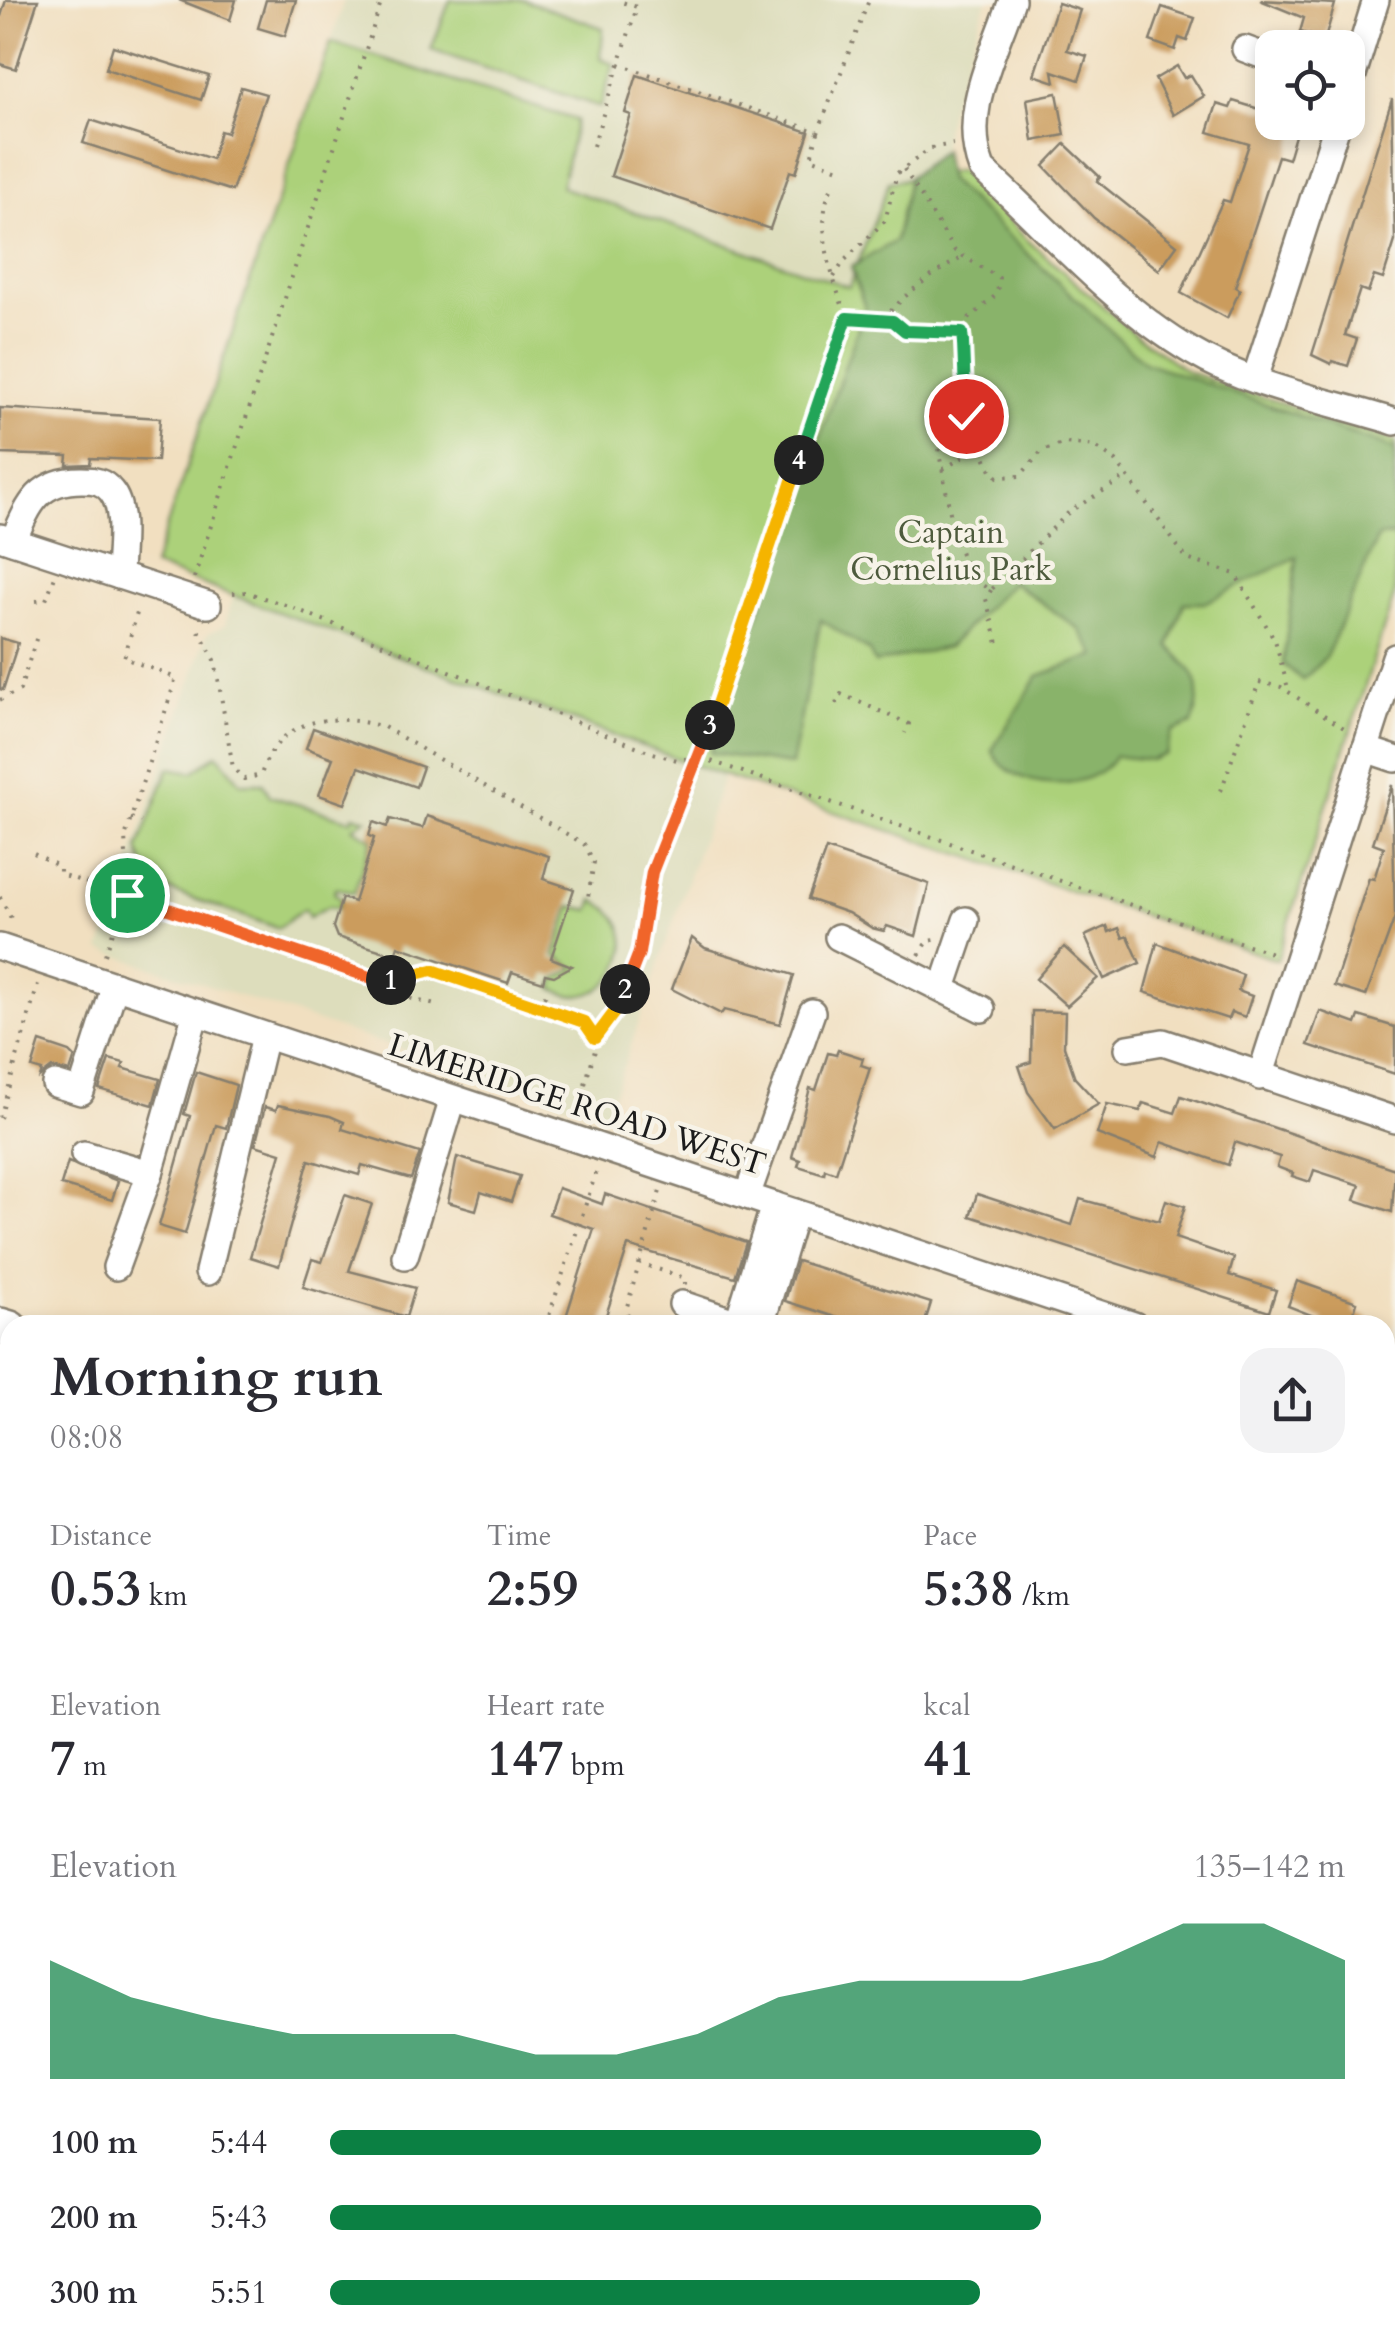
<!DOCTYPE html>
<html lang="en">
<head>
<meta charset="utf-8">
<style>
	:root { --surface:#fff; --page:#f2f2f3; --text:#2b2b33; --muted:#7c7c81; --accent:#0b8043 }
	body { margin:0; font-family:Cardo,serif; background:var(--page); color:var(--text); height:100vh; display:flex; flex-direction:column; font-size:38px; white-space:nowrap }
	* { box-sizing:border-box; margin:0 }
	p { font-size:32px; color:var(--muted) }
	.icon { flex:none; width:55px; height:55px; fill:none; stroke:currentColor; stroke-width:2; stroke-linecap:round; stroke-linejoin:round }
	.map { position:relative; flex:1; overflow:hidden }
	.drawer { position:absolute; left:0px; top:1315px; width:1395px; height:1035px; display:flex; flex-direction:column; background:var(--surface); border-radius:30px 30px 0 0; box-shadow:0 5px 15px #0003 }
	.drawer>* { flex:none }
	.controls { position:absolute; left:1255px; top:30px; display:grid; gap:20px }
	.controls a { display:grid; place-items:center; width:110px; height:110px; border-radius:20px; background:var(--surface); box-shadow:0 5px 15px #0003; font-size:50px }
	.pin { position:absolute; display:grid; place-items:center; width:85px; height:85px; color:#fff; margin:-42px; border:5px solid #fff; border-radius:50%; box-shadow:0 2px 10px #0007 }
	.km { position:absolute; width:50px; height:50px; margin:-25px; border-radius:50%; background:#222; color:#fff; font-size:28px; line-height:50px; text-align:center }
	.round { display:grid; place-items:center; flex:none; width:105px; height:105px; border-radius:30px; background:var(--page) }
	.summary { display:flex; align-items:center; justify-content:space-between; height:170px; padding:0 50px }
	h1 { font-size:55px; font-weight:800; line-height:75px }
	.metrics { display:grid; grid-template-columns:repeat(3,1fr); gap:15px; height:170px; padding:10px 50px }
	.metrics div { display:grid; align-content:center }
	.metrics b { font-size:50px; font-weight:800 }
	.metrics small { font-size:28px; font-weight:400 }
	.metrics p { font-size:28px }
	.chart { height:280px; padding:20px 50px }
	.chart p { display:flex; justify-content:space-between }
	.chart svg { width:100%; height:180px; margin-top:10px; fill:var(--accent); opacity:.7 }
	ul { padding:0 50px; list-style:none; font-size:32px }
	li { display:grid; grid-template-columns:160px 120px 1fr; align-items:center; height:75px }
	li i { height:25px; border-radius:12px; background:var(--accent) }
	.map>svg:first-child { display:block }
</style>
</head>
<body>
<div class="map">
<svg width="1395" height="2350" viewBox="0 0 1395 2350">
	<rect width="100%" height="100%" fill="#f7f3e8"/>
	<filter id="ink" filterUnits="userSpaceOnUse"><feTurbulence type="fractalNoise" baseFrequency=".01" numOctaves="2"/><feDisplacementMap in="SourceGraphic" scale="20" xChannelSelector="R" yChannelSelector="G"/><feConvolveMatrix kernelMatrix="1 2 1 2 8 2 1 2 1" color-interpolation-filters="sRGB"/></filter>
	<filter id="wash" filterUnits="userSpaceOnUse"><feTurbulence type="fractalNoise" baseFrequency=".0048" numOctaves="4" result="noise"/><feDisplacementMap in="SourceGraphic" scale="40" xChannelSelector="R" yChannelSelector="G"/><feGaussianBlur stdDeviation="2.25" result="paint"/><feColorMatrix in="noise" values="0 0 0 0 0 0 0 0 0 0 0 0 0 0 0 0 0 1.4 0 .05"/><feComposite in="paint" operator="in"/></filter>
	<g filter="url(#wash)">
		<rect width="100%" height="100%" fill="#f1dfc0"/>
		<!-- built -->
		<g fill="#ddddbc">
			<polygon points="344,0 987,0 949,111 936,174 889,182 850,287 560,187 575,120 331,42"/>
			<polygon points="233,596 724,775 606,1117 100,950 207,634 225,625"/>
			<polygon points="0,2311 10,2313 10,2340 193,2340 190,2350 0,2350"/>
		</g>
		<!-- green -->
		<g fill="#acd17a" stroke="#64764b" stroke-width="2.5">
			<polygon points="450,0 524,0 603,28 601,58 614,64 600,107 431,50"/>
			<polygon points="331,42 576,120 561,187 849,287 889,182 961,170 1025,238 1136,335 1188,372 1395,441 1395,593 1277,960 705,769 153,566"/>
			<polygon points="217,754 241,783 263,783 270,796 351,820 353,815 366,819 353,828 372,839 354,893 336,888 334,893 341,898 338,909 329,906 308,917 304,909 278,928 151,884 138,849 169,768 193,772"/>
			<path d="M594,900C662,934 603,1022 553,988L556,979L575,968L555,955L571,906L590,910Z"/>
			<polygon points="0,2048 10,2051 10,2313 0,2311"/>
		</g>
		<!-- forest -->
		<path fill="#89b36a" stroke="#526843" stroke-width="2.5" d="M943,150L948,180L1144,362L1395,449V536L1378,537L1326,657L1303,680L1283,664L1297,557L1204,603H1184L1169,646C1196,674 1206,685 1192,724L1172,732L1166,754L1151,760L1115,756C1094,794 1010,793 992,750L1038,676L1096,655L1079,629L1012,582L948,647L875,663L869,651L821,620L791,765L710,753L865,308L851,267L895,241L909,177Z"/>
		<g id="blocks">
			<!-- building -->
			<g fill="#cb9c5d">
				<polygon points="6,0 38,0 16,69 0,64 0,19"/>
				<polygon points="179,0 236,0 230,20"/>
				<polygon points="266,0 296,0 285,36 258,28"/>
				<polygon points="1260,0 1335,4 1325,39 1300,32 1304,18"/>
				<polygon points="1058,3 1080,10 1067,50 1087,56 1079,80 1053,71 1055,82 1034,75"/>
				<polygon points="1162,7 1195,18 1187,41 1179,38 1175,50 1150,41"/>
				<polygon points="113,46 209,76 201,100 106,69"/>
				<polygon points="1177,66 1184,78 1191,75 1204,96 1173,115 1155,79"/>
				<polygon points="637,75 809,132 796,173 790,171 770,229 611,176 631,115 625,113"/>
				<polygon points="241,87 266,94 232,191 83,143 91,120 212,159 220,131 227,133"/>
				<polygon points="1057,93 1065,135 1033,141 1027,99"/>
				<polygon points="1392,99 1395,241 1383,279 1374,276 1368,292 1360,289 1345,335 1357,339 1348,366 1332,361 1331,364 1312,355"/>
				<polygon points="1233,101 1272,113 1272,122 1299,122 1288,159 1278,156 1235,287 1240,290 1227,318 1181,293 1223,200 1230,202 1249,144 1208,132 1217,104 1230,108"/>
				<polygon points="1065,144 1100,177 1097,181 1177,245 1159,270 1094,218 1044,166"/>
				<polygon points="0,408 160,418 157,461 91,458 90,464 67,465 68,456 0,454"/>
				<polygon points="0,638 18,643 3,690 0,689"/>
				<polygon points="313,728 423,767 416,787 359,767 345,804 319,795 333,758 306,748"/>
				<polygon points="1392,785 1395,917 1366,996 1334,986 1369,878 1374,879 1384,847 1373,843"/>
				<polygon points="427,816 549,856 543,879 574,889 551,958 572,966 554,976 545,974 543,982 512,972 508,983 398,946 395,955 337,937 333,927 342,898 354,902 374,838 369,836 373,822 387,827 390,819 423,828"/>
				<polygon points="826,849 929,884 916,936 887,926 884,931 872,928 848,913 808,899"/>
				<polygon points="1107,926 1109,932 1119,928 1123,938 1128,936 1140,963 1104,979 1085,936"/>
				<polygon points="692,938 705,948 794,975 780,1024 724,1010 721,1014 672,989"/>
				<polygon points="1157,943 1243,975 1238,991 1252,996 1245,1017 1231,1012 1228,1019 1144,992"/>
				<polygon points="1064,947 1098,978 1067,1006 1036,979"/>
				<polygon points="1032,1011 1065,1012 1064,1046 1075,1078 1099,1104 1055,1129 1028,1092 1019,1066 1031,1062"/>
				<polygon points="1320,1011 1356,1024 1359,1016 1395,1027 1395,1074 1308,1045"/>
				<polygon points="40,1042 70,1052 75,1057 70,1072 52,1068 40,1077 42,1071 32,1068"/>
				<polygon points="838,1050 863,1058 861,1065 870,1068 836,1173 825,1169 824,1174 798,1166 800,1160 792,1157 810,1088 816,1090 828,1053 836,1055"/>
				<polygon points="109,1059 124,1063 122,1068 160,1079 153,1105 99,1089"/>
				<polygon points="196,1072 236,1085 226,1128 216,1125 185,1234 159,1226 190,1116 184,1114"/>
				<polygon points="1181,1096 1395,1169 1392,1212 1355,1200 1360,1185 1314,1170 1310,1182 1292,1176 1293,1173 1277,1167 1280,1157 1235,1142 1228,1165 1162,1142 1157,1157 1097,1134 1107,1104 1140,1111 1143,1103 1175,1113"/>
				<polygon points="278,1105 330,1116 344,1122 342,1129 420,1153 411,1179 362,1165 359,1175 309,1160 279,1266 250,1257 281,1153 255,1145 265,1107 276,1110"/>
				<polygon points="457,1157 520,1176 511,1202 481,1192 476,1210 448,1202"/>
				<polygon points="68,1162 118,1181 112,1200 61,1185"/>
				<polygon points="558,1188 602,1204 605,1194 746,1242 735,1277 628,1246 603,1325 564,1323 594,1229 549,1214"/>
				<polygon points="977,1194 1072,1225 1080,1199 1159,1221 1166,1200 1185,1206 1175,1238 1234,1258 1229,1275 1276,1290 1269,1312 970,1216"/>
				<polygon points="345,1195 372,1204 349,1271 415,1288 406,1317 303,1287 312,1259 322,1262"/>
				<polygon points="797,1261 931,1303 924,1325 860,1325 785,1301"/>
				<polygon points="1297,1281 1357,1302 1354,1312 1382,1325 1322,1325 1324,1320 1288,1306"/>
			</g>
		</g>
	</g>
	<g filter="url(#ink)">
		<use href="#blocks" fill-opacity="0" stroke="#867e6e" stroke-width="2.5"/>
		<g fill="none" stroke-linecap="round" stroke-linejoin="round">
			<!-- minor casing -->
			<g stroke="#867e6e" stroke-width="30">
				<g id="minor">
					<path d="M1012,0C994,55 960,112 982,169C1047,228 1116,307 1191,351C1251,387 1329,401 1395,422"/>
					<polyline points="1245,49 1272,59"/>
					<polyline points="1348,91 1376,0"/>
					<polyline points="1255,379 1338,122"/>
					<polyline points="0,537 208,605"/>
					<path d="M13,541C29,504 38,480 82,480C94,480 103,481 111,491C127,510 119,552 119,576"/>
					<polyline points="1365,749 1395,759"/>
					<polyline points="838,937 982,1009"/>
					<polyline points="0,947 1134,1325"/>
					<polyline points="943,988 966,920"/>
					<polyline points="1128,1048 1163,1042 1395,1120"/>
					<polyline points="1260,1077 1395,657"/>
					<polyline points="55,1084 81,1092 115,985"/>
					<polyline points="84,1154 150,1173"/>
					<polyline points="747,1196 812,1012"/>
					<polyline points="405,1256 453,1099"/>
					<polyline points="116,1267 150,1173 196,1012"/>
					<polyline points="208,1272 265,1036"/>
					<polyline points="682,1304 738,1323"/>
					<polyline points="737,1325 774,1205"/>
					<polyline points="761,1325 795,1212"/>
					<polyline points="1385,1409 1395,1413"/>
					<polyline points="1385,1621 1395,1624"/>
					<polyline points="0,1625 1,1627"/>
					<polyline points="0,1964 10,1939"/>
					<polyline points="700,2340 700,2350"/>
					<polyline points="1075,2340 1106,2350"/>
					<polyline points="207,2346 217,2350"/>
					<polyline points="134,2350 136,2340"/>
					<polyline points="1163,2350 1166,2340"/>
				</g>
			</g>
			<!-- highway casing -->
			<g stroke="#867e6e" stroke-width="40">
				<g id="highway">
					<polyline points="0,1326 10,1329"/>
					<polyline points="0,1387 10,1391"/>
					<polyline points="1385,1801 1395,1804"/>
					<polyline points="1385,1865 1395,1868"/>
				</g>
			</g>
			<!-- path -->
			<g stroke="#867e6e" stroke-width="4" stroke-dasharray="2.5 8" stroke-linecap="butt">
				<polyline points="619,64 818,132 869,0"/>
				<polyline points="818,132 811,158 839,169"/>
				<polyline points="593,146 637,7 616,0"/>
				<polyline points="904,169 955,251 999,278 997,294 969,319 962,333 965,410 991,470 998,477 1020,476 1042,451 1065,443 1094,446 1116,461 1187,559 1235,574 1275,640 1289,692"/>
				<polyline points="834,277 844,261 885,221 897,173 931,148 953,144"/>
				<polyline points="847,318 893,321 905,331 962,333"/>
				<path d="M893,321L890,312C909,290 939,269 966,256"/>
				<path d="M965,418L955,433L940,443L939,455C950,493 950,572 991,590L1070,511L1128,476"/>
				<polyline points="943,469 978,449"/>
				<polyline points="194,578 382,0"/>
				<polyline points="991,590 986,599 999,647"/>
				<path d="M233,593L246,592L291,607L653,753L677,760L699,757L847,318C833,281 812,221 833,185"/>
				<polyline points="36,601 46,600 55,576"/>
				<path d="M199,631L215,660L233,768L244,779L261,775C279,716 332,712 384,727L584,844L594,862L588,897"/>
				<polyline points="0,700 20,690 37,636"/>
				<polyline points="836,704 841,694 909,724 905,733"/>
				<polyline points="1221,791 1259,682 1281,687 1350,732"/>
				<polyline points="131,818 141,822"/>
				<polyline points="34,853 60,867 60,874 384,981 432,971 584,1022 596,1047 575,1118"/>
				<polyline points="128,889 150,876"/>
				<polyline points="0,897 14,924"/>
				<polyline points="105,955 128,889 125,837 176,678 124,658 139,606"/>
				<polyline points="919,955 929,940 935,939"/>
				<polyline points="384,981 408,998 439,1006"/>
				<polyline points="541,1007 547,990"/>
				<path d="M595,1038C644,975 633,940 652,872C663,833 684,794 699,757L1277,955"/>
				<polyline points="0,1118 38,984"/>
				<polyline points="639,1263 685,1278 685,1285"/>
				<polyline points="547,1320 565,1325"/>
				<polyline points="546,1325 598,1167"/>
				<polyline points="632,1325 626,1310 660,1191"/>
				<polyline points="662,1325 672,1321"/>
				<polyline points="0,2100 10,2112"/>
				<polyline points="0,2317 10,2318"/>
				<polyline points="95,2340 98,2350"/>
			</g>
			<!-- minor -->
			<use href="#minor" stroke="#fff" stroke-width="25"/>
			<!-- highway -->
			<use href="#highway" stroke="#fff" stroke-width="35"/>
		</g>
	</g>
	<g fill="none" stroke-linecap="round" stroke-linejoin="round" filter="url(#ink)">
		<!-- split-1 casing -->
		<g stroke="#fff" stroke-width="20">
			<polyline id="split-1" points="127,895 384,982 391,980"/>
		</g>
		<!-- split-2 casing -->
		<g stroke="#fff" stroke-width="20">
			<polyline id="split-2" points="391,980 432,970 584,1022 595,1038 616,1010 625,989"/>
		</g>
		<!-- split-3 casing -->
		<g stroke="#fff" stroke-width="20">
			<polyline id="split-3" points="625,989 639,953 652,872 710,725"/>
		</g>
		<!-- split-4 casing -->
		<g stroke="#fff" stroke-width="20">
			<polyline id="split-4" points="710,725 799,460"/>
		</g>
		<!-- split-5 casing -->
		<g stroke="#fff" stroke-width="20">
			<polyline id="split-5" points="799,460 847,318 893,321 905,331 962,333 963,343"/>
		</g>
		<!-- split-6 casing -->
		<g stroke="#fff" stroke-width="20">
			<polyline id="split-6" points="963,343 966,416"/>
		</g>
		<!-- split-1 -->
		<use href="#split-1" stroke="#f0652b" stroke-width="12"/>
		<!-- split-2 -->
		<use href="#split-2" stroke="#f5b400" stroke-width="12"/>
		<!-- split-3 -->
		<use href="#split-3" stroke="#f0652b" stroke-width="12"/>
		<!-- split-4 -->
		<use href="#split-4" stroke="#f5b400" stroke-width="12"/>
		<!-- split-5 -->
		<use href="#split-5" stroke="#22a559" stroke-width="12"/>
		<!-- split-6 -->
		<use href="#split-6" stroke="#22a559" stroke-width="12"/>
	</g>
	<g text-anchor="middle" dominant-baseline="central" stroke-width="9" stroke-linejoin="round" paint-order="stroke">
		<!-- park labels -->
		<g font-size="32" fill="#4e5b3d" stroke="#f7f3e8">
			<text x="951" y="533">Captain<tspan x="951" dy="37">Cornelius Park</tspan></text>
		</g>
		<!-- street labels -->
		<g font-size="32" fill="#1c1c1c" stroke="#f7f3e8">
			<text transform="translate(577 1105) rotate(18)">LIMERIDGE ROAD WEST</text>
		</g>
	</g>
</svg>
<div class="controls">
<a><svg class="icon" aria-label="locate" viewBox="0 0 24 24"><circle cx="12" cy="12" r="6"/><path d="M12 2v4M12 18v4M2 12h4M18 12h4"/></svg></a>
</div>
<div class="pin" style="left:127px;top:895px;background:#1e9e55"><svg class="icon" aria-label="arrive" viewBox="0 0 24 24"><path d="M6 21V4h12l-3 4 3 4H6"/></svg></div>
<div class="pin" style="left:966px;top:416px;background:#d93025"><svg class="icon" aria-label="check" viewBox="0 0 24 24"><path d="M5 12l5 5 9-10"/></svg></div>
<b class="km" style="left:391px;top:980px">1</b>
<b class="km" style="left:625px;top:989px">2</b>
<b class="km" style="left:710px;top:725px">3</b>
<b class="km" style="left:799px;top:460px">4</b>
<section class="drawer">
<div class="summary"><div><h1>Morning run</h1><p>08:08</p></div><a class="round"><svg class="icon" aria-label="share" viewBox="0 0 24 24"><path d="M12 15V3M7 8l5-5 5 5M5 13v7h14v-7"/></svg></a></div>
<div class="metrics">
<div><p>Distance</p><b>0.53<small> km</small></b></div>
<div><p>Time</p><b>2:59</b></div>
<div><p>Pace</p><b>5:38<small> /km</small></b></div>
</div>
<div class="metrics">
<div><p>Elevation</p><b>7<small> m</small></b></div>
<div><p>Heart rate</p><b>147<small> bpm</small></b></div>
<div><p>kcal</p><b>41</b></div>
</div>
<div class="chart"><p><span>Elevation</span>135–142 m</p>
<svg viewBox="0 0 160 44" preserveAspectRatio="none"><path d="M0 44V15L10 24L20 29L30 33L40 33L50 33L60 38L70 38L80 33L90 24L100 20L110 20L120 20L130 15L140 6L150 6L160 15V44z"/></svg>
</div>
<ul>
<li><b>100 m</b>5:44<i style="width:70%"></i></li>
<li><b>200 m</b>5:43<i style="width:70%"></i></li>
<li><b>300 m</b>5:51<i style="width:64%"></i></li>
</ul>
</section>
</div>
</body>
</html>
